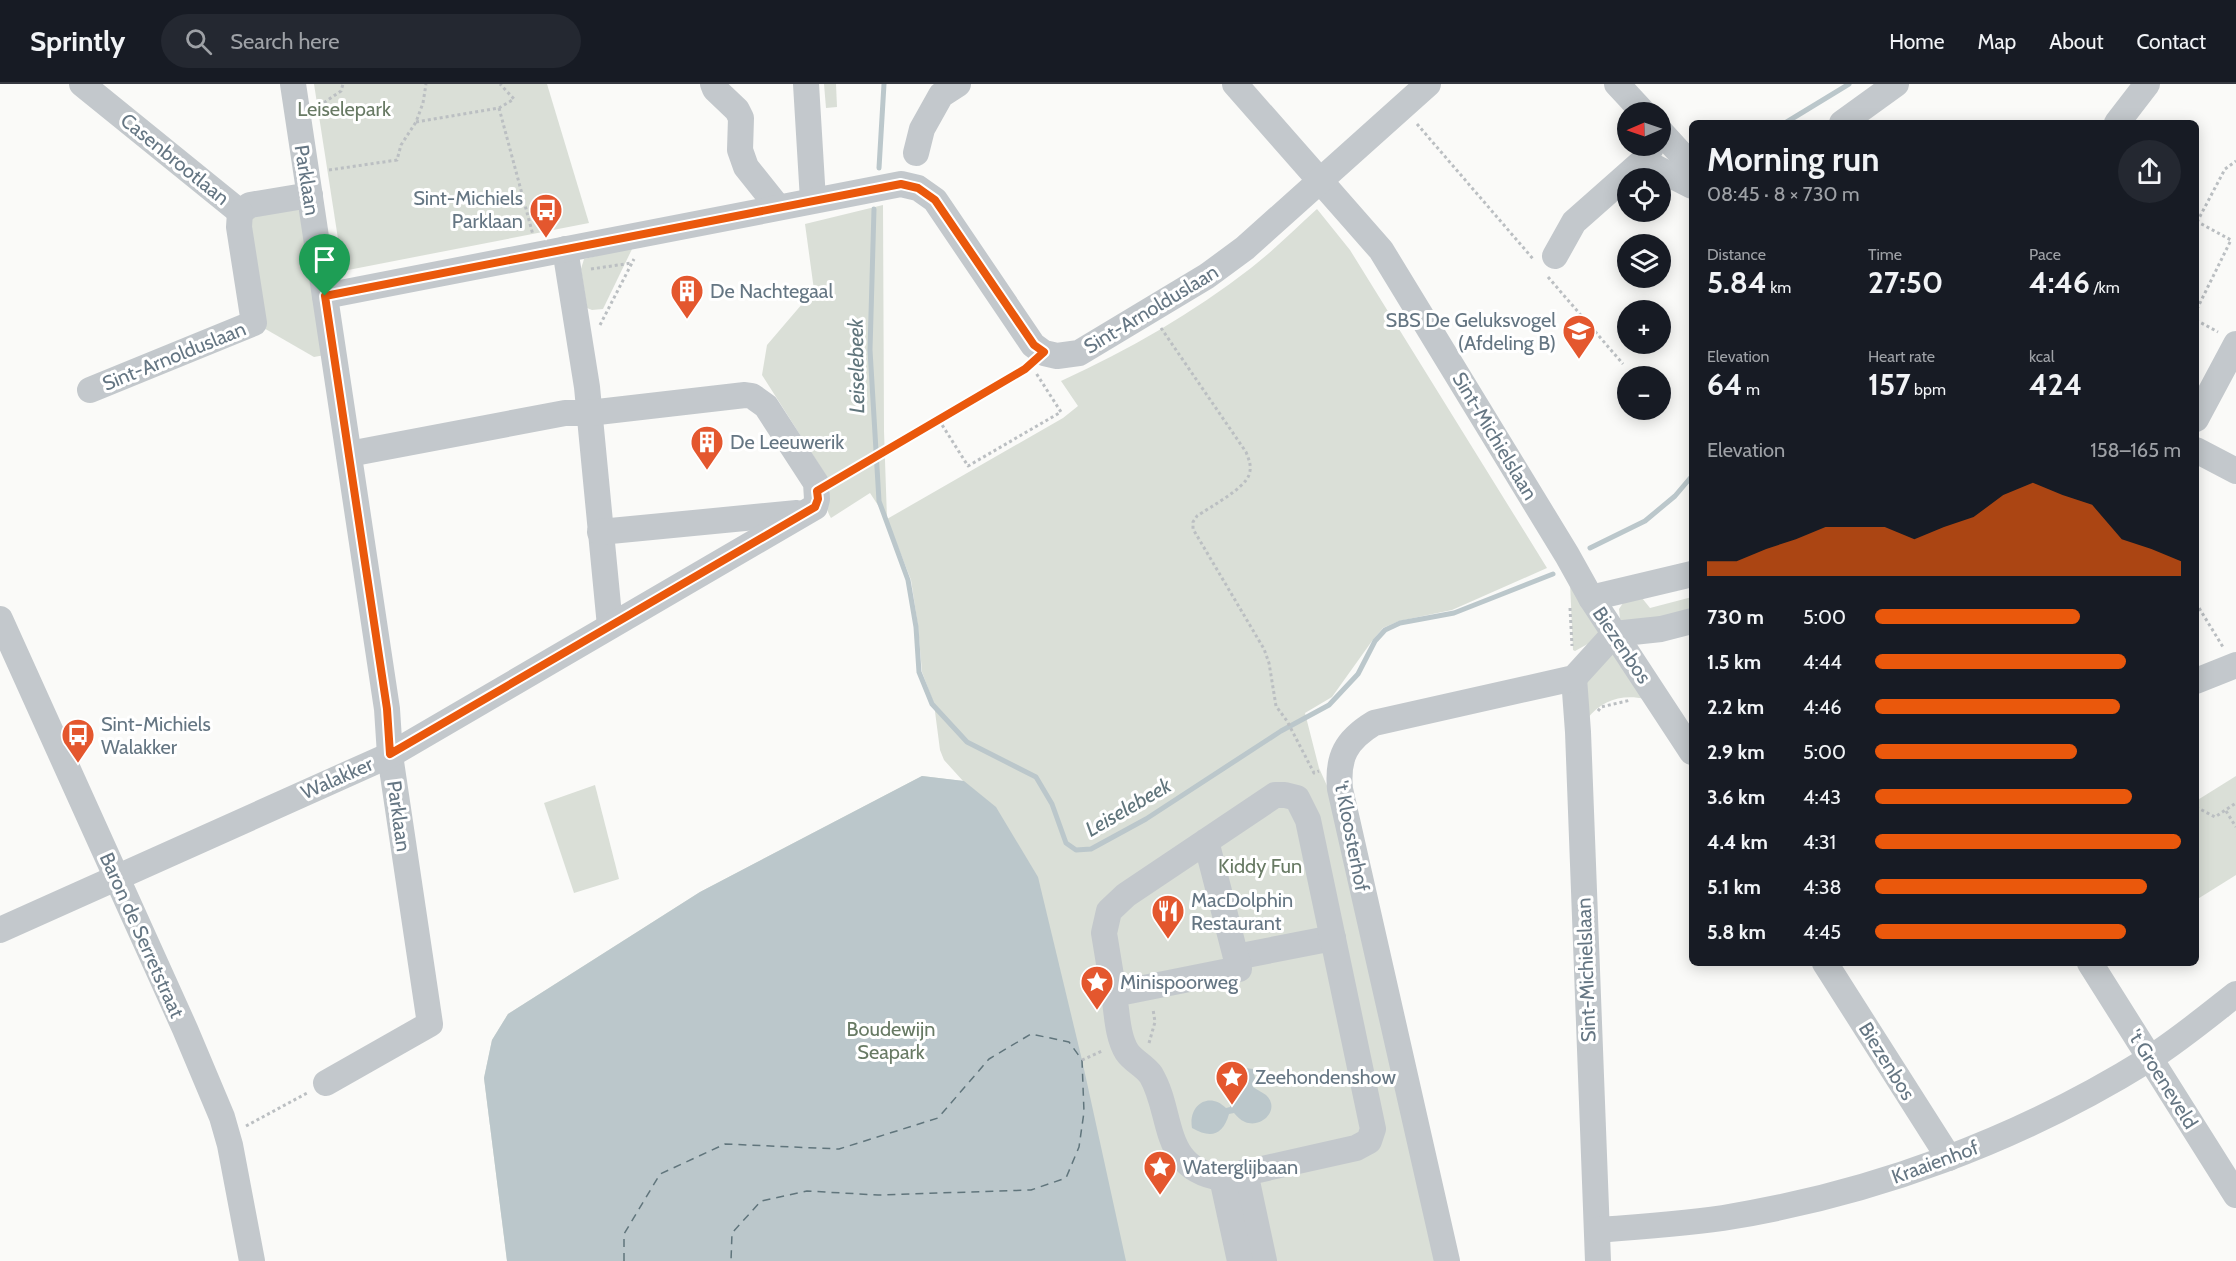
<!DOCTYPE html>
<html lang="en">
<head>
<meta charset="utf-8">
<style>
	:root { --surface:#171b24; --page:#242831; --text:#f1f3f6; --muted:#9ea1a6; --line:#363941; --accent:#ea580c }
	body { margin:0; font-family:Cabin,sans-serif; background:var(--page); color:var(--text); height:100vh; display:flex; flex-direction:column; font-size:22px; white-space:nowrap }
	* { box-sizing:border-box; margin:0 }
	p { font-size:20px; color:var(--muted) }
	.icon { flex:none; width:33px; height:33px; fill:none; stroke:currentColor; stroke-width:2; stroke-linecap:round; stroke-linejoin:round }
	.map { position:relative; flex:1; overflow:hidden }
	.side { position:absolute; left:1689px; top:36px; width:510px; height:846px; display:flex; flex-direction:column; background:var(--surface); border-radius:9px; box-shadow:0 3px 15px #0003 }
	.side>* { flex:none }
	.needle { width:39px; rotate:268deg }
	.fabs { position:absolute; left:1617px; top:18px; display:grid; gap:12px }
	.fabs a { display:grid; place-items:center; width:54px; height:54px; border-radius:50%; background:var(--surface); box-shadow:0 3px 15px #0003; font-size:30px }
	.pin { position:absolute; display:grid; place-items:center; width:51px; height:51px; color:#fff; margin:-62px -26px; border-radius:50% 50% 50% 0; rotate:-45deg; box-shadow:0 0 6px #0007 }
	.pin .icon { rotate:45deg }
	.round { display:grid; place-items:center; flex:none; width:63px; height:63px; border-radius:32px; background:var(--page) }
	.summary { display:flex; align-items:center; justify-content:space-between; height:102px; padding:0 18px }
	h1 { font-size:33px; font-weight:800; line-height:45px }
	.stats { display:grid; grid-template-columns:repeat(3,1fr); gap:9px; height:102px; padding:6px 18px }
	.stats div { display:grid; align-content:center }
	.stats b { font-size:30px; font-weight:800 }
	.stats small { font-size:16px; font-weight:400 }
	.stats p { font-size:16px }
	.chart { height:168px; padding:12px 18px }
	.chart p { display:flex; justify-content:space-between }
	.chart svg { width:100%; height:108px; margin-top:6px; fill:var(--accent); opacity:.7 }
	ul { padding:0 18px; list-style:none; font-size:20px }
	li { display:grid; grid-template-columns:96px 72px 1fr; align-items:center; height:45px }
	li i { height:15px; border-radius:8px; background:var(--accent) }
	header { display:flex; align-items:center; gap:36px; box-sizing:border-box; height:84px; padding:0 30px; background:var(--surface); border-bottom:2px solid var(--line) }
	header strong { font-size:28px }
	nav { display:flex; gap:33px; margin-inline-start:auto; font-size:21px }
	.search { width:420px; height:54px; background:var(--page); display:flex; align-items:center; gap:15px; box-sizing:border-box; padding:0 21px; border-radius:33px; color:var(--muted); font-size:22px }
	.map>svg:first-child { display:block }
</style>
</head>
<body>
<header>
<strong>Sprintly</strong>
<div class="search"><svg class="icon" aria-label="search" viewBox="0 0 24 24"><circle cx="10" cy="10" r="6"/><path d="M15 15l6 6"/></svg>Search here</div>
<nav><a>Home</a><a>Map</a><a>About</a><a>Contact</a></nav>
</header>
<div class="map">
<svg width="2236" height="1177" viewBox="0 0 2236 1177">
	<rect width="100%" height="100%" fill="#fafaf8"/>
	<!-- green -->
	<g fill="#dadfd7">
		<polygon points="314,0 547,0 589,139 343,187"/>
		<polygon points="824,0 836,0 837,23 826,24"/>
		<path d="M883,121L884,347L887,435L1063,334L1078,322L1061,297C1129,266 1193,229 1251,184C1274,166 1295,145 1317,125L1350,166L1547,484L1452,526L1399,537L1383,544L1372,557L1332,613L1305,629L1319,684L1333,715L1438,1177H507L484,994L492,956L508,930L700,808L922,692L963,697L944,676L940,666L934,620L922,588L918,542L911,496L887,435L870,409L831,434C824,423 827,413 832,401L762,291L767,261L814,206L805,140Z"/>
		<polygon points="297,125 300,127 325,271 314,273 262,243 250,132"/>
		<polygon points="633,163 603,225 592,226 587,224 581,185 584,175"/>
		<polygon points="1570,498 1600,546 1595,556 1575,567 1573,566"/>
		<polygon points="1692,513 1692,529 1626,541 1620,535 1619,525 1625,516 1642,514 1650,524"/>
		<path d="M1611,566L1645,615C1622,610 1602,616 1587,635L1586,594Z"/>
		<polygon points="2236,692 2236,791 2196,816 2196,717"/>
		<polygon points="595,701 619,795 574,809 544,719"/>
	</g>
	<!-- water -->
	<g fill="#bbc7cb">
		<polygon points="922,692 964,697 996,723 1038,793 1082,976 1126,1177 507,1177 484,994 492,956 508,930 700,808"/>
		<path d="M1244,984L1253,985L1255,994L1253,1003C1257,1006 1262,1008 1266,1011C1281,1025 1262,1045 1245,1038C1240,1036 1237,1032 1234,1029L1229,1030C1223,1051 1211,1055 1192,1044C1188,1021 1209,1007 1226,1024L1230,1023C1231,1020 1231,1016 1231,1013C1234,1003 1245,1002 1238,991L1240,986Z"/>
	</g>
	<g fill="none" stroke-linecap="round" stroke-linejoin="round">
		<!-- stream -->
		<g stroke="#bbc7cb" stroke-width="5">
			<polyline points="1785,39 1849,0"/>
			<polyline points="879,84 884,0"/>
			<polyline points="874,125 870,266 879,417 908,496 916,543 919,588 932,620 967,658 1036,693 1052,720 1066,759 1076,766 1091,765 1146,735 1281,647 1329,621 1358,590 1375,557 1385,546 1400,539 1454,529 1553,490"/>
			<polyline points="1590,464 1645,437 1675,412 1692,392"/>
		</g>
		<!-- ferry -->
		<polyline stroke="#60757c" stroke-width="1.5" stroke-dasharray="8 6" stroke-linecap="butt" points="624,1177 624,1150 660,1090 725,1060 839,1065 938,1034 989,975 1031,950 1069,958 1082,976 1084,1028 1079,1063 1066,1094 1031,1106 878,1111 807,1107 761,1117 732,1149 731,1177"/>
		<!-- path -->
		<g stroke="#bbbfc2" stroke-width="3" stroke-dasharray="3 3" stroke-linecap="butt">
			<polyline points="319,22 341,7 343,0"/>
			<polyline points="499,24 533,151"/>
			<polyline points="416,38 499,24 514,15 500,0"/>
			<polyline points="1417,40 1534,176"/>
			<polyline points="329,86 397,76 401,61 416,38 423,19 426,0"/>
			<polyline points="2196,137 2231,156 2196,227"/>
			<polyline points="2197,138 2225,85 2236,77"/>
			<polyline points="591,185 632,179"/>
			<polyline points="1548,193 1623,280"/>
			<polyline points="2196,236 2218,248"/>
			<polyline points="600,241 634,175"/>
			<path d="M1161,244L1246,368C1249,376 1252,382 1249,391C1244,405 1210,423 1197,432L1193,438V445L1264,565L1269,579L1276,622L1287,637L1314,689L1319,687"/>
			<polyline points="939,336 968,382 1061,328 1036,289"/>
			<polyline points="836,396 1026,284"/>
			<polyline points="2196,519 2223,563"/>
			<polyline points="1570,524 1572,562"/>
			<polyline points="1598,627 1601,623 1631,616"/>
			<polyline points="2196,723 2215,733 2236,719"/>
			<polyline points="2226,727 2236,743"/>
			<polyline points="1149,959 1155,938 1153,925"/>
			<polyline points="1082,976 1102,967"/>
			<polyline points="246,1042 309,1008"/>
		</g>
		<!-- minor -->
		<g stroke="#c3c8cc" stroke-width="26">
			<polyline points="82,0 240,128 250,121 310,111"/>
			<polyline points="293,0 387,625 390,671 430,940 326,999"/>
			<polyline points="713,0 715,5 737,26 741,34 740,66 746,83 778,123"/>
			<polyline points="806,0 813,116"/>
			<polyline points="1235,0 1381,166 1567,471 1591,514 1692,668"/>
			<polyline points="1617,0 1643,28"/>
			<polyline points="1842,39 1896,0"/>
			<polyline points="2117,39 2147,0"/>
			<polyline points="1660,47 1692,82"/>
			<polyline points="916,69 922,45 941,11 958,0"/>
			<polyline points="1643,77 1692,102"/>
			<polyline points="565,165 587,303 610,542"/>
			<polyline points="1555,172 1574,138 1643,77 1652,62"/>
			<polyline points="325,212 901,100 918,104 935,116 1033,261 1044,269 1057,272 1079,269 1207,192 1245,164 1428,0"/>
			<polyline points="90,306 254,239 239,143 240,128"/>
			<polyline points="2196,335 2236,260"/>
			<polyline points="2196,366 2236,387"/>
			<polyline points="600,448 797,429"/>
			<polyline points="1591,514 1692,490"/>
			<polyline points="0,535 185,945 222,1033 230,1061 252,1177"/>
			<polyline points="1574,594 1578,648 1598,1177"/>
			<polyline points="2196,597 2236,581"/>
			<polyline points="0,846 390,671 815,423 817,415 816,399 766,322 752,312 745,311 589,329 565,329 349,370"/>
			<polyline points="1236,873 1333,854"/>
			<polyline points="1825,879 1949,1074"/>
			<polyline points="2090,879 2236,1111"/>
			<path d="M1114,910L1104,849L1109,827L1126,811L1275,711H1285L1297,714L1308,736L1373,1045L1369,1057L1356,1064L1222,1094C1160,1085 1174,1030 1151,991C1145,982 1133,977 1127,968C1117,952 1117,928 1114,910L1239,885L1206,757"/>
			<polyline points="1245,1088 1264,1177"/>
			<polyline points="1222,1094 1240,1177"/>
			<path d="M1597,1146C1639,1143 1681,1140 1723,1134C1873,1110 2019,1056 2149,975C2179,956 2208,932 2236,910"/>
			<path d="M1447,1177L1340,705C1337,673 1346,656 1374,639L1574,594L1614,550L1661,545L1692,537"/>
		</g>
	</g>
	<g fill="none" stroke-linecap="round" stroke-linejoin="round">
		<!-- route casing -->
		<g stroke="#fff" stroke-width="12">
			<polygon id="route" points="901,100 918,104 935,116 1034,261 1044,268 1025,285 817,407 818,415 815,423 390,670 387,625 325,212"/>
		</g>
		<!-- route -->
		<use href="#route" stroke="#ea580c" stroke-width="8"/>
	</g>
	<!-- icons -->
	<defs>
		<g id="bus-pin" transform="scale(1.725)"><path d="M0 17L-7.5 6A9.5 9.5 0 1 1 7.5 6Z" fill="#e4572e" stroke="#fff"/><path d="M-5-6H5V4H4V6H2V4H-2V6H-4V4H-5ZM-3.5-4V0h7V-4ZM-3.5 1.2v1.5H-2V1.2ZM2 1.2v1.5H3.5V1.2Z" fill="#fff"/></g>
		<g id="building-pin" transform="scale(1.725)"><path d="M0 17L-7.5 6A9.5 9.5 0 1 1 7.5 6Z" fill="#e4572e" stroke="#fff"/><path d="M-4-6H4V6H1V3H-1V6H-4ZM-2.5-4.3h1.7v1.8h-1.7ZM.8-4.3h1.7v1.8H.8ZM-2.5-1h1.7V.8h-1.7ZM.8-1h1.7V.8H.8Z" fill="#fff"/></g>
		<g id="school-pin" transform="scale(1.725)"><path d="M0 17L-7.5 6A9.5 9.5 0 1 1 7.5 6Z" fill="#e4572e" stroke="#fff"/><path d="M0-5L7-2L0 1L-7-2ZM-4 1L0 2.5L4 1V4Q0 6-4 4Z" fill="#fff"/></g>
		<g id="restaurant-pin" transform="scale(1.725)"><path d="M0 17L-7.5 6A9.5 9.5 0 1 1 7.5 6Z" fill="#e4572e" stroke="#fff"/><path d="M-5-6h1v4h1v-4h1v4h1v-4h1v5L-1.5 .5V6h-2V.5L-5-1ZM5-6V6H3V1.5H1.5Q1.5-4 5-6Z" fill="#fff"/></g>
		<g id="sight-pin" transform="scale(1.725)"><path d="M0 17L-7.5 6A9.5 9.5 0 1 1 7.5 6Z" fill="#e4572e" stroke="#fff"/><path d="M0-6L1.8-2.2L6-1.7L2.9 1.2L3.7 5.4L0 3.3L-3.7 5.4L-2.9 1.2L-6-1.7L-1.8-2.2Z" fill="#fff"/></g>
	</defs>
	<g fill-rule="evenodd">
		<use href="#bus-pin" x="546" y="126"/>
		<use href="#building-pin" x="687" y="207"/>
		<use href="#school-pin" x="1579" y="247"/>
		<use href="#building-pin" x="707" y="358"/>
		<use href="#bus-pin" x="78" y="651"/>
		<use href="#restaurant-pin" x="1168" y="827"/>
		<use href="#sight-pin" x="1097" y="898"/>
		<use href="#sight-pin" x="1232" y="993"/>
		<use href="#sight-pin" x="1160" y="1083"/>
	</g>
	<g text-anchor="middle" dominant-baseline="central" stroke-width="6" stroke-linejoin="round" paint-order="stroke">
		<!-- park labels -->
		<g font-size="20" fill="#687a64" stroke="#fff">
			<text x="344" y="25">Leiselepark</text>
			<text x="1260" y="782">Kiddy Fun</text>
			<text x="891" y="945">Boudewijn<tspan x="891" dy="23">Seapark</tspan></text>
		</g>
		<!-- street labels -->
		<g font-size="20" fill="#657683" stroke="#fff">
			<text transform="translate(175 75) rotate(39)">Casenbrootlaan</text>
			<text transform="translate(307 96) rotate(81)">Parklaan</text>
			<text transform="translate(1151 225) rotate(-31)">Sint-Arnolduslaan</text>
			<text transform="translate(174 272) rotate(-22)">Sint-Arnolduslaan</text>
			<text transform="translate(1495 352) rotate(59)">Sint-Michielslaan</text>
			<text transform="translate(1622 561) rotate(56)">Biezenbos</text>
			<text transform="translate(337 694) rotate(-24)">Walakker</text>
			<text transform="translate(399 732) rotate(82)">Parklaan</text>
			<text transform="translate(1352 752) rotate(79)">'t Kloosterhof</text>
			<text transform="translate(142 851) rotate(66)">Baron de Serretstraat</text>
			<text transform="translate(1586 886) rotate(-92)">Sint-Michielslaan</text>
			<text transform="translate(1887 977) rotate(58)">Biezenbos</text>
			<text transform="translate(2163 995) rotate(58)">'t Groeneveld</text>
			<text transform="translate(1935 1078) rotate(-20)">Kraaienhof</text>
		</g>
		<!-- poi labels -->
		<g font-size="20" fill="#657683" stroke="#fff" text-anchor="start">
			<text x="523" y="114" text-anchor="end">Sint-Michiels<tspan x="523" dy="23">Parklaan</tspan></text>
			<text x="710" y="207">De Nachtegaal</text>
			<text x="1556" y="236" text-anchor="end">SBS De Geluksvogel<tspan x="1556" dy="23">(Afdeling B)</tspan></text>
			<text x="730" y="358">De Leeuwerik</text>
			<text x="101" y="640">Sint-Michiels<tspan x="101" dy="23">Walakker</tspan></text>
			<text x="1191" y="816">MacDolphin<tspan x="1191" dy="23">Restaurant</tspan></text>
			<text x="1120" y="898">Minispoorweg</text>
			<text x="1255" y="993">Zeehondenshow</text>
			<text x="1183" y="1083">Waterglijbaan</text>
		</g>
		<!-- water labels -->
		<g font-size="21" font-style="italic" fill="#60757c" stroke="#fff">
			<text transform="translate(856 282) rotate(-91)">Leiselebeek</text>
			<text transform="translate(1128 723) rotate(-30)">Leiselebeek</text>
		</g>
	</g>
</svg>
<div class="fabs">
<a><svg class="needle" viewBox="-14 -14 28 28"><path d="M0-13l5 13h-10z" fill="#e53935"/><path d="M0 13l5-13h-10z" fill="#9ea1a6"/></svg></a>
<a><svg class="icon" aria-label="locate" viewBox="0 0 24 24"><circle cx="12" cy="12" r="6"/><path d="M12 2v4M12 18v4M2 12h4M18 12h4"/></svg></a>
<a><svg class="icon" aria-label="layers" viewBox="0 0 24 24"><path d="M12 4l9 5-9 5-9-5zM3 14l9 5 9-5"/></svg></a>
<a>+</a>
<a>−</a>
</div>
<div class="pin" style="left:325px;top:212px;background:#1e9e55"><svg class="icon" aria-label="arrive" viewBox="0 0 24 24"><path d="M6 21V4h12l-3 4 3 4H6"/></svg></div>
<section class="side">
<div class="summary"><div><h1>Morning run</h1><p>08:45 · 8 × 730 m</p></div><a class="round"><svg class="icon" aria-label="share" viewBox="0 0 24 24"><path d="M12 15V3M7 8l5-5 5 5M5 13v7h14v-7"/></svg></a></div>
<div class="stats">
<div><p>Distance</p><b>5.84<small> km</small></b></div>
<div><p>Time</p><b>27:50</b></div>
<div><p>Pace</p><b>4:46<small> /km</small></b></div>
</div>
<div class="stats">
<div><p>Elevation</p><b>64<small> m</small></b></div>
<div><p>Heart rate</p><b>157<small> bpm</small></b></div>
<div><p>kcal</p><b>424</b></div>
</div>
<div class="chart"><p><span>Elevation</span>158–165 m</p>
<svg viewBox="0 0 160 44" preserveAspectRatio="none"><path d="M0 44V38L10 38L20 33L30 29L40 24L50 24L60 24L70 29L80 24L90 20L100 11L110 6L120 11L130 15L140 29L150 33L160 38V44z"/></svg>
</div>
<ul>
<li><b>730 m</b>5:00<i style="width:67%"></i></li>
<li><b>1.5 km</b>4:44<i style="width:82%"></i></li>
<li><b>2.2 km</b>4:46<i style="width:80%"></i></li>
<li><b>2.9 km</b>5:00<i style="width:66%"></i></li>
<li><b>3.6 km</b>4:43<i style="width:84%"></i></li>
<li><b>4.4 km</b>4:31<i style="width:100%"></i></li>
<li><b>5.1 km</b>4:38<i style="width:89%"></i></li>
<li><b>5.8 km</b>4:45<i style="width:82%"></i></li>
</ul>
</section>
</div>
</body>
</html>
